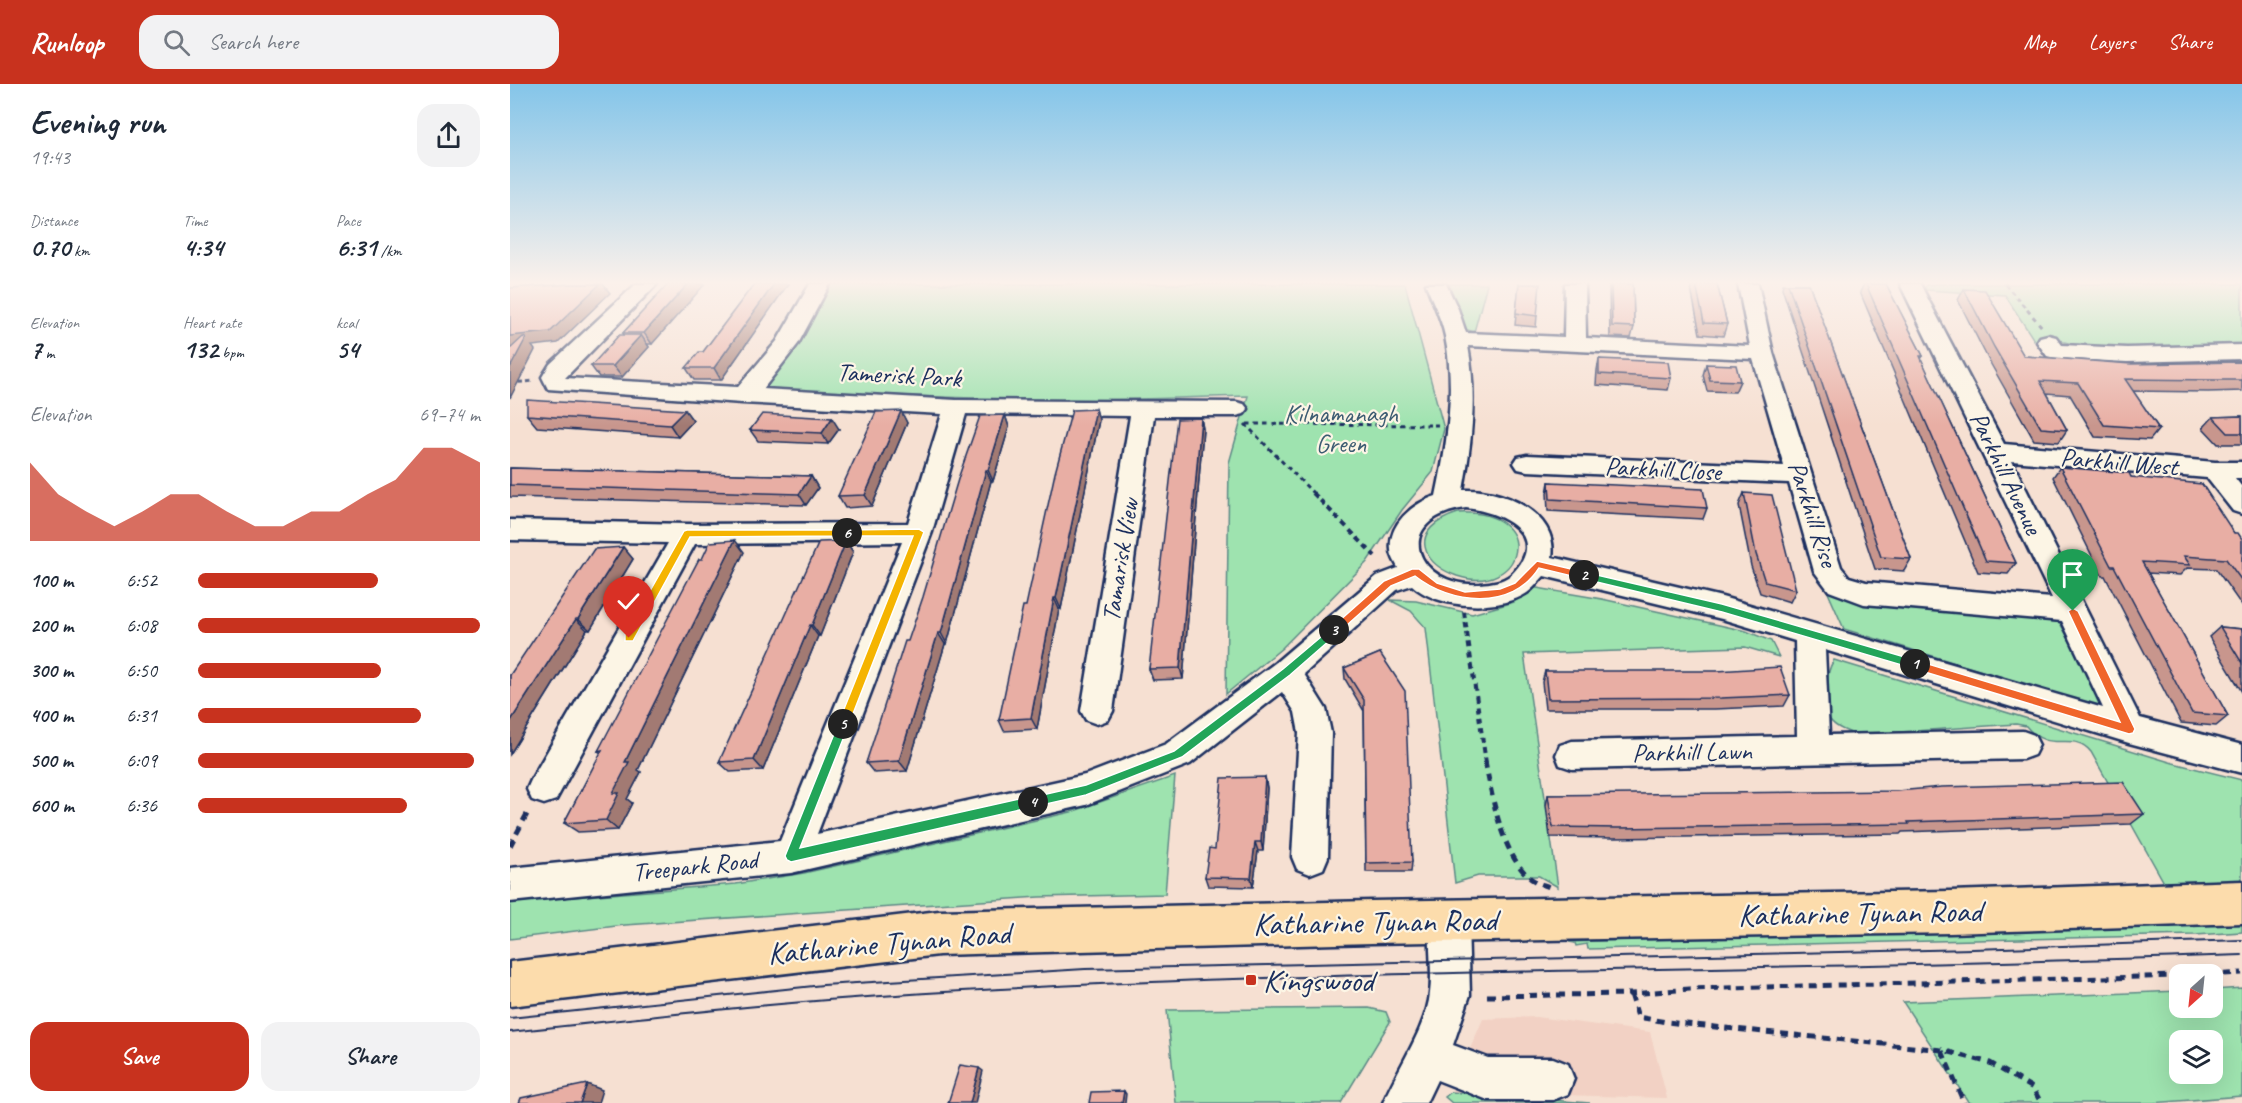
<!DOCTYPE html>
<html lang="en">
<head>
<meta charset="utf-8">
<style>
	:root { --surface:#fff; --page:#f2f2f3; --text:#1f2937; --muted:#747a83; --accent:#c8321e }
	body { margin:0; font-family:Caveat,sans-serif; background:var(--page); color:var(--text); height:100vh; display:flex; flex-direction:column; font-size:22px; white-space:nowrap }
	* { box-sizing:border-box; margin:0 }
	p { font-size:20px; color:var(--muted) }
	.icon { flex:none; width:33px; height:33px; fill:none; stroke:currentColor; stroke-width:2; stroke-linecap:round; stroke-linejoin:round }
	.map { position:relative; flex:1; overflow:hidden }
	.drawer { display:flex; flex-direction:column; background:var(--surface); width:510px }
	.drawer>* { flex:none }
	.needle { width:39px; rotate:207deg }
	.tools { position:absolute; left:1659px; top:880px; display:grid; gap:12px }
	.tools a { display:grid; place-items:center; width:54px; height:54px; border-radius:12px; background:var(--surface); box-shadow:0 6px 24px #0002; font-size:30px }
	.pin { position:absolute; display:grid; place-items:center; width:51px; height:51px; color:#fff; margin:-62px -26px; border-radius:50% 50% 50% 0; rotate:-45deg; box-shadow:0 0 6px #0007 }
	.pin .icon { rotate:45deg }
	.km { position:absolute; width:30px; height:30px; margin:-15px; border-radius:50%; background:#222; color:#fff; font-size:16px; line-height:30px; text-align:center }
	.round { display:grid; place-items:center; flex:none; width:63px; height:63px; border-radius:18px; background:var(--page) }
	.summary { display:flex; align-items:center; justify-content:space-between; height:102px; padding:0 30px }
	h1 { font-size:33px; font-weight:700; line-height:45px }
	.figures { display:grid; grid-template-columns:repeat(3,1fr); gap:9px; height:102px; padding:6px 30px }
	.figures div { display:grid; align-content:center }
	.figures b { font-size:26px; font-weight:700 }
	.figures small { font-size:16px; font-weight:400 }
	.figures p { font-size:16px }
	.chart { height:168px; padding:12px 30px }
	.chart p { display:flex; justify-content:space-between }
	.chart svg { width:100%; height:108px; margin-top:6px; fill:var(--accent); opacity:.7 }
	.button { display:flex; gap:12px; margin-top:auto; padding:12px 30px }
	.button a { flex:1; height:69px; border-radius:18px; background:var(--accent); color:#fff; font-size:24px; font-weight:700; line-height:69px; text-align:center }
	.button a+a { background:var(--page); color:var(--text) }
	ul { padding:0 30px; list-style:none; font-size:20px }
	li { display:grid; grid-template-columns:96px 72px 1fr; align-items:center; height:45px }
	li i { height:15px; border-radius:8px; background:var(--accent) }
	header { display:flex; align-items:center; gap:36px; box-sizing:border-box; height:84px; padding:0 30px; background:var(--accent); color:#fff }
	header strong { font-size:28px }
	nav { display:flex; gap:33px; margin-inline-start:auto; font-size:21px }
	.search { width:420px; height:54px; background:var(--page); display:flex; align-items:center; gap:15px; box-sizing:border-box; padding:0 21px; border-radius:18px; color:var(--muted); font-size:22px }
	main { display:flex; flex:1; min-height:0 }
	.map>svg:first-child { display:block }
</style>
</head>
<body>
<header>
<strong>Runloop</strong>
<div class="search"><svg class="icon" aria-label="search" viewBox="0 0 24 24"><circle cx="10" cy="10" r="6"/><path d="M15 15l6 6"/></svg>Search here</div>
<nav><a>Map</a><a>Layers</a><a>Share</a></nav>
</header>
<main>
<section class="drawer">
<div class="summary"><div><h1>Evening run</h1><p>19:43</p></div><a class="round"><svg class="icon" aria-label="share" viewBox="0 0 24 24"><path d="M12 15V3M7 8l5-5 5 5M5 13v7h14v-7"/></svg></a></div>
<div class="figures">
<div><p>Distance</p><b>0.70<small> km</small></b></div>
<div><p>Time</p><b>4:34</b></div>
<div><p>Pace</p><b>6:31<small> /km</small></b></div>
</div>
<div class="figures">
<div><p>Elevation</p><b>7<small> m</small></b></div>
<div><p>Heart rate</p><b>132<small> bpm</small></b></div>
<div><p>kcal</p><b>54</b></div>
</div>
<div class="chart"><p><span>Elevation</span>69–74 m</p>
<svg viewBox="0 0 160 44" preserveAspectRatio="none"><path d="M0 44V12L10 25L20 32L30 38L40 32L50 25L60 25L70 32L80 38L90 38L100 32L110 32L120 25L130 19L140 6L150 6L160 12V44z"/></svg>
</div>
<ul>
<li><b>100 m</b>6:52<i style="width:64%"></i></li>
<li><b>200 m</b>6:08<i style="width:100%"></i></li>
<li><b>300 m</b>6:50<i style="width:65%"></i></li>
<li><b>400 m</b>6:31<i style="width:79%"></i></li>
<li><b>500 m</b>6:09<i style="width:98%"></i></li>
<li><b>600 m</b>6:36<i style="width:74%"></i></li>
</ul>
<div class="button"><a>Save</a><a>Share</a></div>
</section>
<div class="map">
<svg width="1732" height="1019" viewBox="0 0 1732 1019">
	<rect width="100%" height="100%" fill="#f6e0d2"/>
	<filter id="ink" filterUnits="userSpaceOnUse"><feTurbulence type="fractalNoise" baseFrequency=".0167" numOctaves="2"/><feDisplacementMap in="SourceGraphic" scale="12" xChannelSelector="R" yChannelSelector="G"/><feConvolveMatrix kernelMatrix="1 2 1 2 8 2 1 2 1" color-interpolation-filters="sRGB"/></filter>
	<g filter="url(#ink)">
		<!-- built -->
		<polygon fill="#f2d1c4" points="1026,933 1140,948 1157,1014 941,1008 973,935"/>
		<!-- green -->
		<g fill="#9ee3af" stroke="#5c8986" stroke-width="1.5" fill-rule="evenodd">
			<polygon points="317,200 895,200 934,345 923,388 892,426 857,478 772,564 716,610 719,379 738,312 555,317 255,307 268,280"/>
			<polygon points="939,200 977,200 964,248 955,245"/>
			<polygon points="1427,200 1732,200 1732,264 1580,265 1555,258 1524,256 1495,211 1416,206 1415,204 1416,201"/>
			<path d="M948,429C1037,425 1013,514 947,492C936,488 924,482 918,471C906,448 929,435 948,429Z"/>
			<polygon points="1021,503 1092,515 1236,547 1261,557 1269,573 1235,563 1014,570 1048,803 1029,792 968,792 945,799 916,544 901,527 880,516 906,517 962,530 1004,518"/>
			<polygon points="1316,504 1343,517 1545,530 1597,625 1334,545"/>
			<path d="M1324,576L1663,679L1732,696V801L1661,811L1581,668C1563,645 1540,672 1516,642L1506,640L1347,651C1316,641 1315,634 1317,603C1318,592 1318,585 1324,576Z"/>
			<polygon points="665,692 655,810 529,813 115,841 0,855 0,818 226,800 294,789 561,728"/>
			<polygon points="1732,834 1732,848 1685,851 1078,865 1077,860 1066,862 1065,859 1059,858"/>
			<path d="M1732,904V1012L1642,1019H1459L1393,918L1669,907L1670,924H1702L1703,906ZM1670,957H1702V990H1670Z"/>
			<polygon points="859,924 876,928 880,938 831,1019 666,1019 657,926"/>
			<polygon points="941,1008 1080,1019 942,1019 935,1013"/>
		</g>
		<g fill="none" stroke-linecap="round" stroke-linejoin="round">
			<!-- minor casing -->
			<g stroke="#1b2f5e" stroke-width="5">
				<g id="minor">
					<path d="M126,200H147L55,294L228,303L267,257L300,200H320L288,260L253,305L446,316L726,318L734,320L738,325L734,330L726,332H644L603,627L598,636L587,640L576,636L571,627L620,332L456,330L422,448L307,750L575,691L656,660L765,579L867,492L888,484C886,479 881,472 881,466C878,440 903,419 926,412C937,360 946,305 935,252C931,233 922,217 916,200H936L948,225L956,249L1054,253L1055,200H1075L1076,254L1240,262L1228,200H1248L1263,269L1331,483L1339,493L1356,498L1542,514L1390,200H1410L1494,360L1705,378H1732V394H1725L1732,403V430L1723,427L1697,394L1502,377L1630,634L1732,661V689L1619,659L1315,566L1319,651L1513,647L1524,651L1529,661L1524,671L1513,675L1062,685L1050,681L1046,671L1050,661L1062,657L1287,652L1285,557L1212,535L1034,492C1029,497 1023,505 1017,509C988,528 928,525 902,501L887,506L794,590L816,625L821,649L818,773L813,785L800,790L787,785L782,773L789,649L785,628L772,608L680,680L576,721L281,789L0,818V784L270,757L392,458L185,460L46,716L34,720L22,716L17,705L22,694L158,459L0,456V436L177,440L398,439L432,330L232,319L38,305L32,293L40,280ZM958,262L1243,275L1274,382L1017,371L1008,373L1004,379L1008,385L1017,387L1279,399L1304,487L1319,507L1354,520L1552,537L1593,624L1212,513L1042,473C1049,428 990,404 953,406C962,359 967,310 958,262ZM956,424C993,428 1041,452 1001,491C992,498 981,499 970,500C905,504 879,435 956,424Z"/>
					<polygon points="1538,251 1546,253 1552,261 1617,264 1732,261 1732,275 1617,278 1545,274 1537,272 1527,258 1530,253"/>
					<path d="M939,818L952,823L958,836L960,911L943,961L978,974H1043L1058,980L1064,995L1058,1010L1043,1016H978L927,996L916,1019H873C886,987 917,943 920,909C924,881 914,850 926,823Z"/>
				</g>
			</g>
			<!-- major casing -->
			<g stroke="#1b2f5e" stroke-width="5">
				<polygon id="major" points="1732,797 1732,839 1440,849 862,859 429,871 0,922 0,878 429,827 862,817 1440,807"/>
			</g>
			<!-- path-far2 -->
			<g stroke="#1b2f5e" stroke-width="3" stroke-dasharray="4.5 4" stroke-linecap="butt">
				<polyline points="1495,200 1532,243"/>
				<polyline points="0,299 25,297"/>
				<polyline points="735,340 805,411"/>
				<polyline points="737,340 928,341"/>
			</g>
			<!-- path-far1 -->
			<g stroke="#1b2f5e" stroke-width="4" stroke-dasharray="6 4.5" stroke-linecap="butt">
				<polyline points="803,409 865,472"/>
				<polyline points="954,528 976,679"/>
			</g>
			<!-- path -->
			<g stroke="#1b2f5e" stroke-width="5" stroke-dasharray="8 6" stroke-linecap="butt">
				<path d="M975,677C982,712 991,767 1018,792C1023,798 1032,800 1039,803"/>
				<polyline points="0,762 17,730"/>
				<polyline points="1700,891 1732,889"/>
				<polyline points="1121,910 1128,933 1156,938 1432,966 1480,979 1523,1004 1531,1019"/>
				<polyline points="977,912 1121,910 1180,905 1670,892"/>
				<polyline points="1432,967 1454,1019"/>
			</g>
			<!-- minor -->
			<use href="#minor" fill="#fcf5e5" fill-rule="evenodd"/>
			<!-- major -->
			<use href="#major" fill="#fcdcac" fill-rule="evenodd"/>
			<!-- tram -->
			<g stroke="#1b2f5e" stroke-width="2">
				<polyline points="0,934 313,901 575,885 1463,865 1732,856"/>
				<path d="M0,948C144,932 289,916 434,908C866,883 1299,887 1732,871"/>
			</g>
		</g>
		<!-- wall -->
		<g fill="#c8968d" stroke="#1b2f5e" stroke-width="1.5">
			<polygon points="158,200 142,260 137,260 139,263 112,293 89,293 81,282 114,251 113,249"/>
			<polygon points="244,200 278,200 211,296 184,296 176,284 193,268"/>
			<polygon points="1009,200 1027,232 1026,243 1005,241"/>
			<polygon points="1099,200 1123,200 1124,243 1121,254 1100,253"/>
			<polygon points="1180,200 1207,200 1217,240 1213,252 1190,250"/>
			<polygon points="1273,200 1299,200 1401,475 1394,487 1365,485 1272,204"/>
			<polygon points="1354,200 1376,200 1413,272 1411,275 1419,292 1506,479 1498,490 1468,488 1350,208"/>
			<polygon points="1454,205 1514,272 1621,280 1732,278 1732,307 1698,308 1623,307 1649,345 1640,356 1585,353 1560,311 1537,309 1557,346 1549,358 1524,356 1478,275 1448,216"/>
			<polygon points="1089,275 1161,294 1158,306 1086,301 1087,286"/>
			<polygon points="1196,280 1230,297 1225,308 1197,307 1193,291"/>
			<polygon points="586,325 589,336 551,525 549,525 527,645 494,647 489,636"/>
			<polygon points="175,326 183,337 168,353 27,343 17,331"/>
			<polygon points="391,327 397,339 362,422 335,424 328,412"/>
			<polygon points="495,331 499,343 483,397 481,397 437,560 435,560 397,687 364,689 356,679"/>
			<polygon points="1732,332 1732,360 1708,360 1693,344 1703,333"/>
			<polygon points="691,334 693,345 673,595 643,596 639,585"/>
			<polygon points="329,345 318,360 248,357 240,346"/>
			<polygon points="1550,383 1621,393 1724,449 1732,455 1732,522 1706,485 1677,484 1670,491 1638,489 1718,632 1706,642 1671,639 1595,492 1592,492 1543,393"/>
			<polygon points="0,384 301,392 308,404 296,421 0,413"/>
			<polygon points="1039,398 1197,424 1193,435 1038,427 1037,409"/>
			<polygon points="1234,409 1286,506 1280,518 1250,509 1241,482 1229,421"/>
			<polygon points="336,457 343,468 310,552 308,552 253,686 220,688 209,678"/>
			<polygon points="113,463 123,475 80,546 77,546 0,670 0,591"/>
			<polygon points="234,468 128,686 131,688 117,715 122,719 108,746 68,748 54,739 91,669 88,667"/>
			<polygon points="1710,543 1732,545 1732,608 1699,553"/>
			<polygon points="870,569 902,778 901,788 856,788 854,627 835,595 834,584"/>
			<polygon points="1035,587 1280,611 1274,622 1205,625 1035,625 1032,598"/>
			<polygon points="755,693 757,704 753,767 748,767 743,803 698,802 695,793 705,765"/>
			<polygon points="1038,711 1634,730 1621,740 1392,748 1390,750 1104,754 1040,753 1036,721"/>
		</g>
		<!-- shaded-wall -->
		<g fill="#a27a73" stroke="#1b2f5e" stroke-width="1.5">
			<polygon points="90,200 93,200 100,209 48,259 22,262 25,266 0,314 0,252"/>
			<polygon points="178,200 195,200 142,260 134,249"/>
			<polygon points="264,200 278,200 211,296 204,284"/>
			<polygon points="131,251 139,263 112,293 103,282"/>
			<polygon points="586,325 589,336 551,525 546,514"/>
			<polygon points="175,326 183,337 168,353 160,341"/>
			<polygon points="391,327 397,339 362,422 355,411"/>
			<polygon points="495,331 499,343 483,397 478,386"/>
			<polygon points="322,334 329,345 318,360 312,349"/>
			<polygon points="691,334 693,345 673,595 670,584"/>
			<polygon points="476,386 481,397 437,560 431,549"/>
			<polygon points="301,392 308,404 296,421 289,410"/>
			<polygon points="225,456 234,468 128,686 131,688 117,715 122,719 108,746 96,736 103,709 115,678"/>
			<polygon points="336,457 343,468 310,552 302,541"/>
			<polygon points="113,463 123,475 80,546 68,535"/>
			<polygon points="544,514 549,525 527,645 521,634"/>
			<polygon points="66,535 77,546 0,670 0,638"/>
			<polygon points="300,541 308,552 253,686 244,676"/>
			<polygon points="428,549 435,560 397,687 389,677"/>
			<polygon points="755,693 757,704 753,767 751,758"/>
			<polygon points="745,758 748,767 743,803 741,794"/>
			<polygon points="469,984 473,987 465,1019 460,1019"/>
			<polygon points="77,1000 92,1006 88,1019 70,1019"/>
			<polygon points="614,1007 616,1010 615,1019 612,1019"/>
		</g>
		<!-- building -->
		<g fill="#e8aea4" stroke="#1b2f5e" stroke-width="1.5">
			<polygon points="62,200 90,200 40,248 0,252 0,204"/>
			<polygon points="158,200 178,200 134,249 113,249"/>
			<polygon points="244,200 264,200 204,284 176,284 189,268 193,268"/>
			<polygon points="1009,200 1030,200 1027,232 1006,229"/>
			<polygon points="1101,200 1123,200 1124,243 1102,242"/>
			<polygon points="1186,200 1207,200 1217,240 1194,239"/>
			<polygon points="1278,200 1299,200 1401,475 1371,473"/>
			<polygon points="1356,200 1376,200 1413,272 1410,272 1419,292 1506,479 1476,477"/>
			<polygon points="1454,205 1475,206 1514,272 1621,280 1732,278 1732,296 1707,296 1615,295 1649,345 1594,341 1568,299 1530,297 1557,346 1531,344 1484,263"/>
			<polygon points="109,251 131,251 103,282 81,282"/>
			<polygon points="13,253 16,254 0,284 0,265"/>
			<polygon points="1089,275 1158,278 1161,294 1089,290"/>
			<polygon points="1196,280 1226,281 1230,297 1200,296"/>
			<polygon points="17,316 175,326 160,341 17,331"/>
			<polygon points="586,325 546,514 544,514 521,634 489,636 513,522 516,522 545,389 562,326"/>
			<polygon points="391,327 355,411 328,412 366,328"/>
			<polygon points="252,330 322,334 312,349 240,346"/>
			<polygon points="495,331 478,386 476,386 431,549 428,549 389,677 356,679 395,557 398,557 413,513 449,392 470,332"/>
			<polygon points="1732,332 1732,349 1718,349 1703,333"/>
			<polygon points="691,334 670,584 639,585 667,335"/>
			<polygon points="1550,383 1619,389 1621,393 1692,400 1724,449 1728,449 1732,455 1732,497 1716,475 1674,472 1680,481 1632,478 1718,632 1682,629 1604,482 1601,482"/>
			<polygon points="0,384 301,392 289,410 0,401"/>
			<polygon points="1039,398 1193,405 1197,424 1040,415"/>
			<polygon points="1234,409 1262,411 1286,506 1255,498 1246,470"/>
			<polygon points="225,456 115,678 119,678 103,709 109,709 96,736 54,739 92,666 88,667 189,475 192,475 200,458"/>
			<polygon points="336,457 302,541 300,541 244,676 209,678 309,458"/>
			<polygon points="113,463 68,535 66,535 0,638 0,591 84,465"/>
			<polygon points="1710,543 1732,545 1732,579"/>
			<polygon points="870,569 895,607 902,778 856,779 854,616 834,584"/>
			<polygon points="1270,583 1280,611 1211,614 1038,615 1035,587 1207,587"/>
			<polygon points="755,693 751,758 745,758 741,794 695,793 699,764 705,765 712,694"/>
			<polygon points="1613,698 1634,730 1398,738 1399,740 1108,744 1043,743 1038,711 1387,707 1432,703"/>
			<polygon points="450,981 469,984 460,1019 438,1019"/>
			<polygon points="77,1000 70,1019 9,1019 11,1014"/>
			<polygon points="614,1007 612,1019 579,1019 581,1008"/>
		</g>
	</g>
	<!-- sky -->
	<linearGradient id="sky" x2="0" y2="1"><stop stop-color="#84c5e9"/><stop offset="0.58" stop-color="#fbf1eb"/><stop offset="1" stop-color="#fbf1eb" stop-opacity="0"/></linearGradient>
	<rect width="1732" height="342" fill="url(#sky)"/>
	<!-- split-1 -->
	<polygon fill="#f0652b" stroke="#fff" stroke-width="1.5" points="1563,524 1568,527 1625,645 1623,649 1619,650 1405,585 1400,580 1405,576 1610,638 1558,527"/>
	<!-- split-2 -->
	<polygon fill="#22a559" stroke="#fff" stroke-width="1.5" points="1074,488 1212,520 1405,576 1411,580 1405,585 1212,528 1070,494 1069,491"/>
	<!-- split-3 -->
	<path fill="#f0652b" stroke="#fff" stroke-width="1.5" d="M1027,477L1074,488L1079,491L1074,495L1029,484C1002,527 940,520 905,492L881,502L828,549L824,550L819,546L874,497L902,485H909L927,499L955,508L990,505L1005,499Z"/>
	<!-- split-4 -->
	<polygon fill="#22a559" stroke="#fff" stroke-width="1.5" points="824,542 829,546 828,549 780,591 672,673 576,711 523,723 519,721 519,714 576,701 664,667 773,585"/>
	<!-- split-5 -->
	<polygon fill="#22a559" stroke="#fff" stroke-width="1.5" points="333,635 339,640 290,764 523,712 529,718 523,723 281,778 277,776 275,772 328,640"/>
	<!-- split-6 -->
	<polygon fill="#f5b400" stroke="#fff" stroke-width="1.5" points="409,445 414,448 339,640 333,644 329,643 328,640 403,452 337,452 333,449 337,446"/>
	<!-- split-7 -->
	<polygon fill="#f5b400" stroke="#fff" stroke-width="1.5" points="177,446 337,446 342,449 337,452 180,453 123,557 115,557 115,551 174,447"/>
	<!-- markers -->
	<rect fill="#c8321e" stroke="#fcf5e5" stroke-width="2" x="735" y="890" width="12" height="12" rx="3"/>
	<g text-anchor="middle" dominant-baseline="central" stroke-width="4.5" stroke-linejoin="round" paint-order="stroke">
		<!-- street labels -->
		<g font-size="26" fill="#1b2f5e" stroke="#fcf5e5">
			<text transform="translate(389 291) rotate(3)">Tamerisk Park</text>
			<text transform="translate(1609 378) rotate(5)">Parkhill West</text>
			<text transform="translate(1153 385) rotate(3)">Parkhill Close</text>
			<text transform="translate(1496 389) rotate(64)">Parkhill Avenue</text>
			<text transform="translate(1303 430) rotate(72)">Parkhill Rise</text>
			<text transform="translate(610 476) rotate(-81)">Tamarisk View</text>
			<text transform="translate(1182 668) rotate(-1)">Parkhill Lawn</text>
			<text transform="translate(185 782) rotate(-6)">Treepark Road</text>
		</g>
		<!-- park labels -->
		<g font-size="26" fill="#3c5c72" stroke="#fcf5e5">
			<text x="831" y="329">Kilnamanagh<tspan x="831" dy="30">Green</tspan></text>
		</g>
		<!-- near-street labels -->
		<g font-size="32" fill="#1b2f5e" stroke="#fcf5e5">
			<text transform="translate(1350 829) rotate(-1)">Katharine Tynan Road</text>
			<text transform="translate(865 838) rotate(-1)">Katharine Tynan Road</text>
			<text transform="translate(379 859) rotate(-5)">Katharine Tynan Road</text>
		</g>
		<!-- near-poi labels -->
		<g font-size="32" fill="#1b2f5e" stroke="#fcf5e5" text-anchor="start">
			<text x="753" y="896">Kingswood</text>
		</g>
	</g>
</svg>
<div class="tools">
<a><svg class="needle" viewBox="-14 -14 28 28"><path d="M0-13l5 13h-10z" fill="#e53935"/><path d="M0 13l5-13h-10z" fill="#747a83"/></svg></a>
<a><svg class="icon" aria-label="layers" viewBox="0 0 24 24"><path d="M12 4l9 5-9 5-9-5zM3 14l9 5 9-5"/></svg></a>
</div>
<div class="pin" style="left:1563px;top:527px;background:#1e9e55"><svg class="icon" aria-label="arrive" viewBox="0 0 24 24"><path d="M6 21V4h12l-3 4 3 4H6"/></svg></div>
<div class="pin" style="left:119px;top:554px;background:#d93025"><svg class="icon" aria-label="check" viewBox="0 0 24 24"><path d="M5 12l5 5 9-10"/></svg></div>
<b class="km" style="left:1405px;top:580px">1</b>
<b class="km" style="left:1074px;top:491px">2</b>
<b class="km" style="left:824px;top:546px">3</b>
<b class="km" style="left:523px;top:718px">4</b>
<b class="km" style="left:333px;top:640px">5</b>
<b class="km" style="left:337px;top:449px">6</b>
</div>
</main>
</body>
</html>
